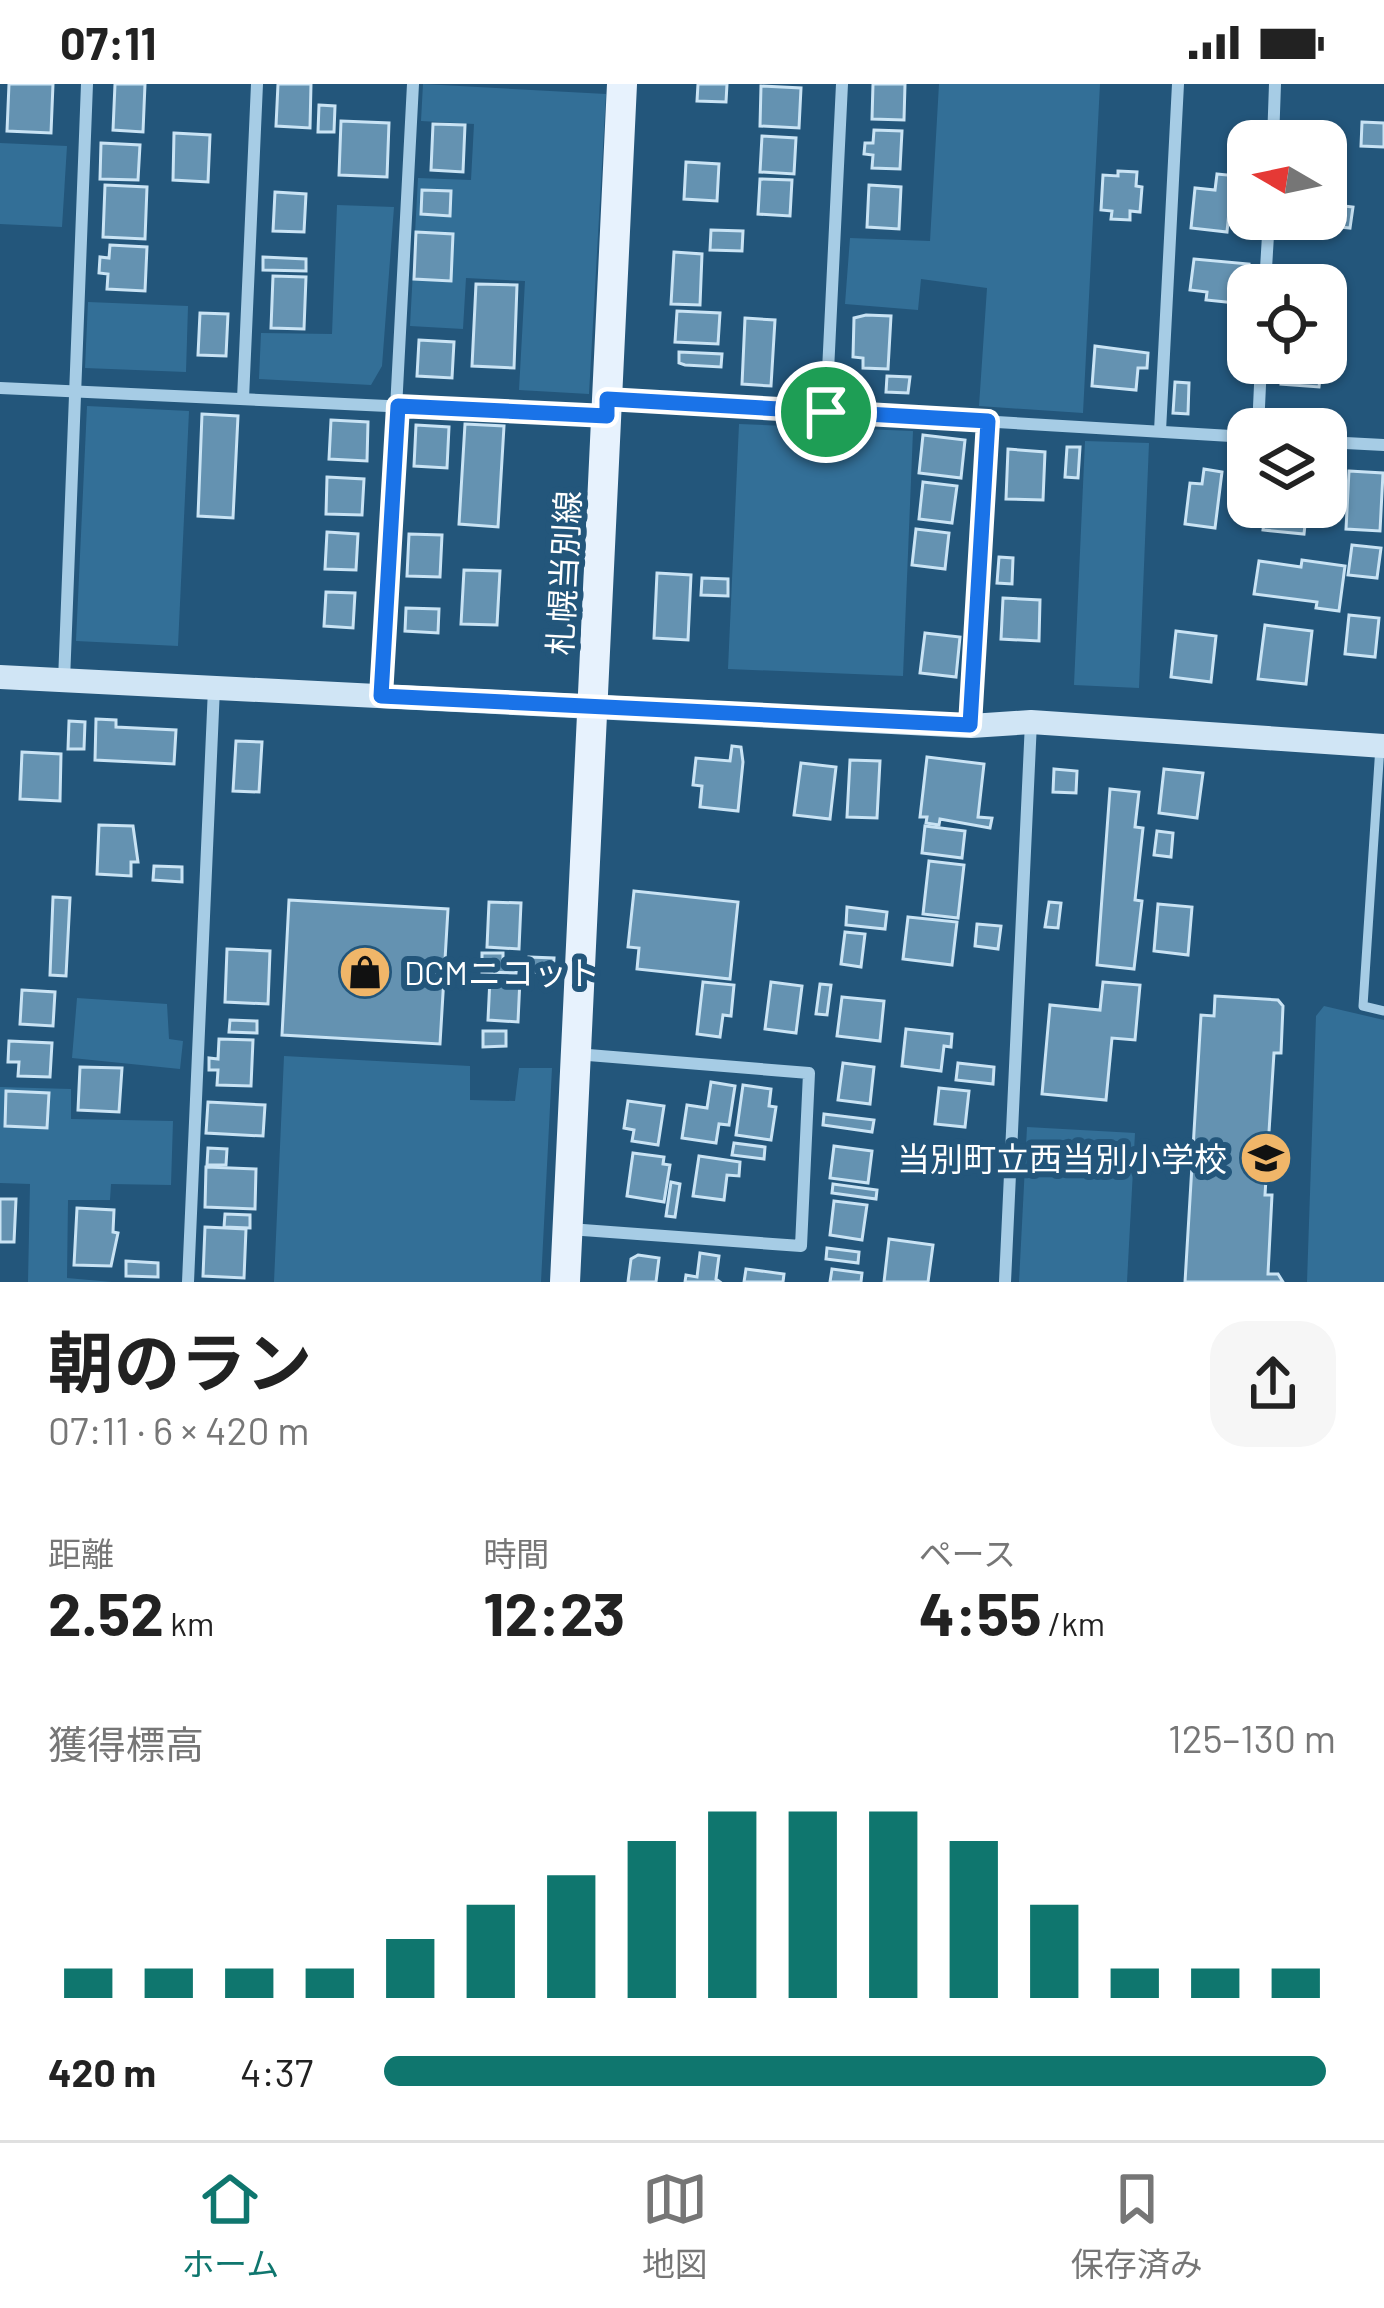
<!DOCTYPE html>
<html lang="ja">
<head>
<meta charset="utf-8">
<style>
	:root { --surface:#fff; --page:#f6f6f6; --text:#222; --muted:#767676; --line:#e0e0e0; --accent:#0f766e }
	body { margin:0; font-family:Barlow,"Noto Sans JP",sans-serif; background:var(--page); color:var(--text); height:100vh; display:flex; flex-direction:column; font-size:45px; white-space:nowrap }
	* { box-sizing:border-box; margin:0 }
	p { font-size:39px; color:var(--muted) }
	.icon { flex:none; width:66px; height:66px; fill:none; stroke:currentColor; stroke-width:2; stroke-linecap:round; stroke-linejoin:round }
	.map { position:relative; height:1198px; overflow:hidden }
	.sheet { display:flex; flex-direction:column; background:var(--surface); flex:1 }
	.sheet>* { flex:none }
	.needle { width:78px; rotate:279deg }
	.buttons { position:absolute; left:1227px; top:36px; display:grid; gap:24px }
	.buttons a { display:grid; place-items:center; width:120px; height:120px; border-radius:24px; background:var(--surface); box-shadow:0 3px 9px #0004; font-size:60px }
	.pin { position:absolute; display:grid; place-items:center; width:102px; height:102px; color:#fff; margin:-51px; border:6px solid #fff; border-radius:50%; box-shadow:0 3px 12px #0007 }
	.round { display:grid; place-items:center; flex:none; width:126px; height:126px; border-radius:36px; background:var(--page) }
	.summary { display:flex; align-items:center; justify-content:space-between; height:204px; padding:0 48px }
	h1 { font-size:66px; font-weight:700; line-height:90px }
	.metrics { display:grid; grid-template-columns:repeat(3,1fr); gap:18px; height:204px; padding:12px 48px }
	.metrics div { display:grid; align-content:center }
	.metrics b { font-size:60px; font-weight:700 }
	.metrics small { font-size:33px; font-weight:400 }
	.metrics p { font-size:33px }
	.chart { height:336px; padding:24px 48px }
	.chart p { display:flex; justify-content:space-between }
	.chart svg { width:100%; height:216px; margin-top:12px; stroke:var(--accent); stroke-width:6 }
	ul { padding:0 48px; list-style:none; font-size:39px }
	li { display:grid; grid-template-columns:192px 144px 1fr; align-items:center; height:90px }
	li i { height:30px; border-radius:15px; background:var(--accent) }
	.status { display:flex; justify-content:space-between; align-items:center; height:84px; padding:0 60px; background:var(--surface); direction:ltr }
	.status svg { height:33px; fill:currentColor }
	.tabs { display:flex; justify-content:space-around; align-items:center; height:168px; border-top:3px solid var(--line); background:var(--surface); font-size:33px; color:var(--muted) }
	.tabs a { display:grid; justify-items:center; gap:6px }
	.tabs .current { color:var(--accent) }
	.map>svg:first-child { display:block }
</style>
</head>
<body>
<div class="status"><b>07:11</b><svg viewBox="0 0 49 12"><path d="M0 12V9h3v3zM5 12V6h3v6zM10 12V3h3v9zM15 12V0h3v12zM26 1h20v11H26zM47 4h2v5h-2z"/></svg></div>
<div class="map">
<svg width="1384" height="1198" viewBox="0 0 1384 1198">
	<rect width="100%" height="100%" fill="#23567b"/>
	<!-- green -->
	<g fill="#336f97">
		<polygon points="423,0 606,10 589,310 519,306 525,197 466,194 463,245 410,242 418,94 471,96 474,40 421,37"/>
		<polygon points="939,0 1100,0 1083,329 979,322 987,204 921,195 918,226 845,220 850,154 930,157"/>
		<polygon points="0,59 67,62 62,143 0,140"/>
		<polygon points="337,121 394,123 382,282 371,301 259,295 261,249 332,250"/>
		<polygon points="88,218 188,222 186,288 85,284"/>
		<polygon points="87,322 189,327 178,562 76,557"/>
		<polygon points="739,340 913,347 903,592 728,585"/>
		<polygon points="1085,357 1149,359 1139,604 1074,601"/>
		<polygon points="77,914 167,920 169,955 183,957 180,985 72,974"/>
		<polygon points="1324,922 1384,936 1384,1198 1307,1198 1316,932"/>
		<polygon points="284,972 470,982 470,1016 515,1017 519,984 552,984 541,1198 274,1198"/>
		<polygon points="0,1003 71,1005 71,1035 173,1037 171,1101 111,1100 110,1116 68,1116 67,1194 112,1198 28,1198 30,1100 0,1099"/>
		<polygon points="1027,1043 1135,1049 1127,1198 1019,1198"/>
	</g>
	<!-- building -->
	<g fill="#6492b1" stroke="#c9e3f4" stroke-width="3">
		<polygon points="9,0 53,0 51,49 7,47"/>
		<polygon points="115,0 145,0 143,48 113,46"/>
		<polygon points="278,0 311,0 310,44 276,42"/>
		<polygon points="698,0 727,0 726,18 697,17"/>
		<polygon points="873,0 905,0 904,36 872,35"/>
		<polygon points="761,2 801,4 799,44 760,42"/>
		<polygon points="319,21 335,22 334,48 318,48"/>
		<polygon points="341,37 389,39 387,93 339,91"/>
		<polygon points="1362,38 1384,39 1384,63 1361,62"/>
		<polygon points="433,40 465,41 463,88 431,86"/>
		<polygon points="874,46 902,47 900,85 872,84 873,71 864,70 865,59 873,59"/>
		<polygon points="174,49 210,51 208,98 173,96"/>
		<polygon points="762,52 796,54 794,90 760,88"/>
		<polygon points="1301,54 1338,58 1335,94 1326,94 1326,57"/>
		<polygon points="101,59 140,61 138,96 100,95"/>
		<polygon points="686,78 719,80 717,117 684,115"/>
		<polygon points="1118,87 1137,88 1136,102 1142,103 1140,128 1130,127 1130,136 1111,135 1112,127 1101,126 1103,91 1118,92"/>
		<polygon points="1217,90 1248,93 1248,119 1230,118 1227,148 1191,144 1195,104 1215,106"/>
		<polygon points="760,95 792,96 790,132 758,130"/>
		<polygon points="105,101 147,103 145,155 103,153"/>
		<polygon points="869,101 901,103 899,145 867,143"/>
		<polygon points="422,106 451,107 450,132 421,130"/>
		<polygon points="275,108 306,110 304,148 273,147"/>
		<polygon points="1326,120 1353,123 1350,144 1292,138 1326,135"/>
		<polygon points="711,146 743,147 742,167 710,166"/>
		<polygon points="416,148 453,150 451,197 414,195"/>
		<polygon points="110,161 147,163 145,207 107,205 108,190 99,189 100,173 109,174"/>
		<polygon points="674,168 702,170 700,221 671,220"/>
		<polygon points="263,173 306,175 306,187 263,186"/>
		<polygon points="1194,175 1249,180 1246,220 1206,216 1207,208 1190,206"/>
		<polygon points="273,192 306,193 304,245 271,244"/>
		<polygon points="476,200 517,201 514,284 472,282"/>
		<polygon points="677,227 720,229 718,260 675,258"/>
		<polygon points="200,229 228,230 226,272 198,271"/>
		<polygon points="866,231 891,232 888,285 863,284 863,274 853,273 854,234"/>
		<polygon points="745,234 775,236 771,302 742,300"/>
		<polygon points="419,256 454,258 452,294 417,292"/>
		<polygon points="1095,262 1148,269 1147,284 1138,284 1136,306 1092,302"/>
		<polygon points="679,268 722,270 721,283 685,281 679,279"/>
		<polygon points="1283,279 1322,279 1319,303 1281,300"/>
		<polygon points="887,292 910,293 908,309 886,308"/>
		<polygon points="1175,298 1189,299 1188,330 1173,329"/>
		<polygon points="202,330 238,332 233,434 198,432"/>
		<polygon points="331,336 368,338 367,377 329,375"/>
		<polygon points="465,340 504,342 498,443 459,440"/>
		<polygon points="416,341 449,343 447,384 414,382"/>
		<polygon points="923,351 965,356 961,394 919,389"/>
		<polygon points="1067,363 1080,363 1078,394 1065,393"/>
		<polygon points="1008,365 1045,368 1043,416 1006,415"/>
		<polygon points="1232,368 1248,370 1248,394 1229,391"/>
		<polygon points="1204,385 1222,388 1215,444 1185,440 1190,399 1202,400"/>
		<polygon points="1349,387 1383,389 1380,447 1346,445"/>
		<polygon points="327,393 364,395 362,431 326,430"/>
		<polygon points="923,398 957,402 952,439 919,435"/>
		<polygon points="1266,423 1307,423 1304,450 1263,446"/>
		<polygon points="916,445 949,449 945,485 912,481"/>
		<polygon points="327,448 358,450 356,486 325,485"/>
		<polygon points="409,450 442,451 440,493 407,492"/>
		<polygon points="1352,461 1381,464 1377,494 1348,491"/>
		<polygon points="999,473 1013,474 1012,500 997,499"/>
		<polygon points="1302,476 1345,482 1339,527 1316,524 1317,518 1254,510 1259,477 1301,483"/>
		<polygon points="464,486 500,487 497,541 461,540"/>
		<polygon points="657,489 691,491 688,556 654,554"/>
		<polygon points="702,494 728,495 728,512 701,511"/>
		<polygon points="326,508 355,509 353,544 324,542"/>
		<polygon points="1003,514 1040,516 1039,557 1001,555"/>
		<polygon points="406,524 439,525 438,549 405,547"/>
		<polygon points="1349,531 1379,534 1375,573 1345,570"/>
		<polygon points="1265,541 1312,547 1306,600 1258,595"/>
		<polygon points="1176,547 1216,552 1211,598 1171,593"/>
		<polygon points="925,549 960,553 956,593 920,589"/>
		<polygon points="96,635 116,636 116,643 176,646 174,680 95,676"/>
		<polygon points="69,637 85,638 84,665 68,665"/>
		<polygon points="236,657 262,658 259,708 233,707"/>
		<polygon points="732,662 741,663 743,678 738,727 700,723 702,702 693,701 696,674 730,677"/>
		<polygon points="22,668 61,670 60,717 20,715"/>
		<polygon points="927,673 984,680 978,733 992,734 990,744 940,735 939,741 926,739 927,733 920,733"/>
		<polygon points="850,676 880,677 877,734 847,733"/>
		<polygon points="801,679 836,683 830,735 794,731"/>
		<polygon points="1054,685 1077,687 1076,709 1053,708"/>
		<polygon points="1164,685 1203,689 1197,734 1159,729"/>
		<polygon points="1110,705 1139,708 1135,743 1143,744 1135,816 1142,817 1134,885 1097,881"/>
		<polygon points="99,741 133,742 138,778 131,778 131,792 97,790"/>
		<polygon points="925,742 965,747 962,774 922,769"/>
		<polygon points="1157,747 1173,749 1171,773 1154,771"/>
		<polygon points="929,777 964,781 958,834 923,830"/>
		<polygon points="154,782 182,783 182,798 153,796"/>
		<polygon points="634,807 738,818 730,895 637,885 639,864 628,863"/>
		<polygon points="53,813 70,814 66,892 50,891"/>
		<polygon points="289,816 448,825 440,960 282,951"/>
		<polygon points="489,818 521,819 519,865 487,863"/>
		<polygon points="1049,818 1061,819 1058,844 1045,843"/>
		<polygon points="1158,820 1192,823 1188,871 1154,867"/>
		<polygon points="847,823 887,828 885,845 846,841"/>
		<polygon points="908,833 957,838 952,881 903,875"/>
		<polygon points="977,840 1001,842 998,865 975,862"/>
		<polygon points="845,848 865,850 861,883 841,880"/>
		<polygon points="227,865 270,867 268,920 225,918"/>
		<polygon points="482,869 503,869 503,878 517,879 516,889 482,888"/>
		<polygon points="529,873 554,874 553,889 529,888"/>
		<polygon points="490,894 520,895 518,938 488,936"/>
		<polygon points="703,898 734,901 731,932 723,931 720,953 697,950"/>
		<polygon points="771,898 802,902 796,949 765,945"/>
		<polygon points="1103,898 1140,901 1135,956 1112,954 1106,1016 1042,1010 1050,921 1100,926"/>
		<polygon points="820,900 831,901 827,931 816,930"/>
		<polygon points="22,906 55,908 53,942 20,940"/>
		<polygon points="1215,912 1278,916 1283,922 1281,969 1274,969 1265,1111 1272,1111 1268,1190 1278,1190 1283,1198 1185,1198 1201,931 1214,932"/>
		<polygon points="842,913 884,917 880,957 837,952"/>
		<polygon points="230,936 257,937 257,949 229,948"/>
		<polygon points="906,945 952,950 951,963 944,962 941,987 902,982"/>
		<polygon points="483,947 506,947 506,962 483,963"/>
		<polygon points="219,955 253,956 251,1002 217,1001 218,986 209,986 209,974 218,975"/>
		<polygon points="9,957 52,959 50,993 18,992 19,978 8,978"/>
		<polygon points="843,979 874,983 870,1020 838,1016"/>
		<polygon points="958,979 994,983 993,1000 956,996"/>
		<polygon points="80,983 122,984 119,1028 78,1026"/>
		<polygon points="711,998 735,1002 729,1041 719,1040 716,1059 682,1054 687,1021 707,1024"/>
		<polygon points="743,1001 771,1005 769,1022 776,1023 771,1056 736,1051"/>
		<polygon points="939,1004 969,1007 965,1043 935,1040"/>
		<polygon points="6,1007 49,1009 47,1044 5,1042"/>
		<polygon points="628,1017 664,1022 658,1061 632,1057 634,1046 624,1044"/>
		<polygon points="208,1018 265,1021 263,1052 206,1049"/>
		<polygon points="824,1030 874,1036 872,1048 823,1041"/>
		<polygon points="734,1059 765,1063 764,1075 732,1071"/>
		<polygon points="834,1062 872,1067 868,1099 830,1094"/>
		<polygon points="208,1064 227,1065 226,1081 207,1081"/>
		<polygon points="633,1069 664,1073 663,1080 670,1081 664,1118 627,1112"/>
		<polygon points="699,1072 740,1078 739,1092 727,1091 724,1116 693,1112"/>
		<polygon points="206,1083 256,1085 255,1125 205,1123"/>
		<polygon points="671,1098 680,1100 675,1133 666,1132"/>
		<polygon points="833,1100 877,1106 876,1115 832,1109"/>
		<polygon points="0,1115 16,1115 14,1158 0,1158"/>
		<polygon points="834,1117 867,1121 862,1156 830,1151"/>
		<polygon points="77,1124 114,1126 113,1148 118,1149 111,1182 74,1181"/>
		<polygon points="225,1130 250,1131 250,1144 224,1143"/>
		<polygon points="205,1143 246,1145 244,1194 203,1192"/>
		<polygon points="889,1155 933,1161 928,1198 884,1198"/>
		<polygon points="827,1164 859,1168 858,1179 826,1175"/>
		<polygon points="700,1169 719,1172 716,1195 720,1198 685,1198 686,1191 697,1193"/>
		<polygon points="638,1171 659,1174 656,1198 628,1198 631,1175"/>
		<polygon points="126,1177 158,1179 158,1193 126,1192"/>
		<polygon points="746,1185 784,1190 783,1198 744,1198"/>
		<polygon points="832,1185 862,1189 861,1198 830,1198"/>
	</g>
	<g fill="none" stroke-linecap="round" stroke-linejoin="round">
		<!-- lane -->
		<polyline stroke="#a6cce5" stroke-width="9" points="1380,662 1363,922 1384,927"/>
		<!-- street -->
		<g stroke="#a6cce5" stroke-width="12">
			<polyline points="1273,57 1275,0"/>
			<polyline points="1265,201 1269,135"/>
			<polyline points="0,304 604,332"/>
			<polyline points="243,315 257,0"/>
			<polyline points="608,315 1248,353"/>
			<polyline points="826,328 842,0"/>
			<polyline points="1258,345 1261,279"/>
			<polyline points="1160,347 1178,0"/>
			<polyline points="1326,358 1384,361"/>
			<polyline points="64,597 87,0"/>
			<polyline points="381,611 413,0"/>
			<polyline points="971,642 988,337"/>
			<polyline points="569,1145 801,1162 809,989 576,970"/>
			<polyline points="188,1198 214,604"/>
			<polyline points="1005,1198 1031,638"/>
		</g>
		<!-- secondary -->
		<polyline stroke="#d0e5f5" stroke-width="24" points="0,593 971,642 1031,638 1384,662"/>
		<!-- primary -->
		<polyline stroke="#e7f2fd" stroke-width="30" points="565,1198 622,0"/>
	</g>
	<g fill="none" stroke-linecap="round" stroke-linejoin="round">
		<!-- route casing -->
		<g stroke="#fff" stroke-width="24">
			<polygon id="route" points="607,315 988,337 970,641 381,612 398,322 607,332"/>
		</g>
		<!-- route -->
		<use href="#route" stroke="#1a73e8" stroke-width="15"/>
	</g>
	<!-- icons -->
	<defs>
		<g id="shop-disc" transform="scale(2.7)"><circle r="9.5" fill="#f0b669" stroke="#23567b"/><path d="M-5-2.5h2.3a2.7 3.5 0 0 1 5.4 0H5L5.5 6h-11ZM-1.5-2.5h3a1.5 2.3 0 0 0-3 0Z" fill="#111"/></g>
		<g id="school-disc" transform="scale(2.7)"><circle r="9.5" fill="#f0b669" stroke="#23567b"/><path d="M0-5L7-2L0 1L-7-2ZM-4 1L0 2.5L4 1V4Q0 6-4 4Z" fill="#111"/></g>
	</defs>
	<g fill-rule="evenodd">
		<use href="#shop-disc" x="365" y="888"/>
		<use href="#school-disc" x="1266" y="1074"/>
	</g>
	<g text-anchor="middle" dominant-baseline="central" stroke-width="12" stroke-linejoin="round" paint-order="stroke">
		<!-- street labels -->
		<g font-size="33" fill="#fff" stroke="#23567b">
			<text transform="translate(563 489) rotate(-87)">札幌当別線</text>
		</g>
		<!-- poi labels -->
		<g font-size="33" fill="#fff" stroke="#23567b" text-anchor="start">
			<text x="404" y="888">DCMニコット</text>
			<text x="1227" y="1074" text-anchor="end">当別町立西当別小学校</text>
		</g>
	</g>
</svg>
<div class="buttons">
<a><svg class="needle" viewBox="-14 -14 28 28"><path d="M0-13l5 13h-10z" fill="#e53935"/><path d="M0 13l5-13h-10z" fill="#767676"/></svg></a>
<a><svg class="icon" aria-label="locate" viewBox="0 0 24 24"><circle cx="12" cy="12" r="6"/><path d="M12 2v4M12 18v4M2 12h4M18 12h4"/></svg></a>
<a><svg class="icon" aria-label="layers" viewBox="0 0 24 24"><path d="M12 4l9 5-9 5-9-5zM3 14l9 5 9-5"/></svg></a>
</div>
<div class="pin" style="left:826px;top:328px;background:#1e9e55"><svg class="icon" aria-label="arrive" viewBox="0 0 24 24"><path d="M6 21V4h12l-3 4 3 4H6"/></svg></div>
</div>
<section class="sheet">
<div class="summary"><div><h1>朝のラン</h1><p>07:11 · 6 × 420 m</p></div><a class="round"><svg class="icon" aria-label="share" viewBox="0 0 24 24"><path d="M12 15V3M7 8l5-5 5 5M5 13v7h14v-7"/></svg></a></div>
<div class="metrics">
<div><p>距離</p><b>2.52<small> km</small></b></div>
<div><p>時間</p><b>12:23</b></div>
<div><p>ペース</p><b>4:55<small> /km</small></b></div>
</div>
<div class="chart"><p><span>獲得標高</span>125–130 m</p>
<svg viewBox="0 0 160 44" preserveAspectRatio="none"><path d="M5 44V38M15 44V38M25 44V38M35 44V38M45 44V32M55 44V25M65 44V19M75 44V12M85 44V6M95 44V6M105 44V6M115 44V12M125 44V25M135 44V38M145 44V38M155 44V38"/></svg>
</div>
<ul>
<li><b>420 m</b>4:37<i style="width:99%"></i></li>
</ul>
</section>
<nav class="tabs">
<a class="current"><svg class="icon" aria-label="home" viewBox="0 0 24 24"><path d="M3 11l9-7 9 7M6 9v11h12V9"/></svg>ホーム</a>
<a><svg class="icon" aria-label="map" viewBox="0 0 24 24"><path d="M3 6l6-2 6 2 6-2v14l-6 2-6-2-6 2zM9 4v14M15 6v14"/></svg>地図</a>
<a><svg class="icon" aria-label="saved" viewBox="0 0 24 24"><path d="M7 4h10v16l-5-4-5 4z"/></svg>保存済み</a>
</nav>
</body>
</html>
